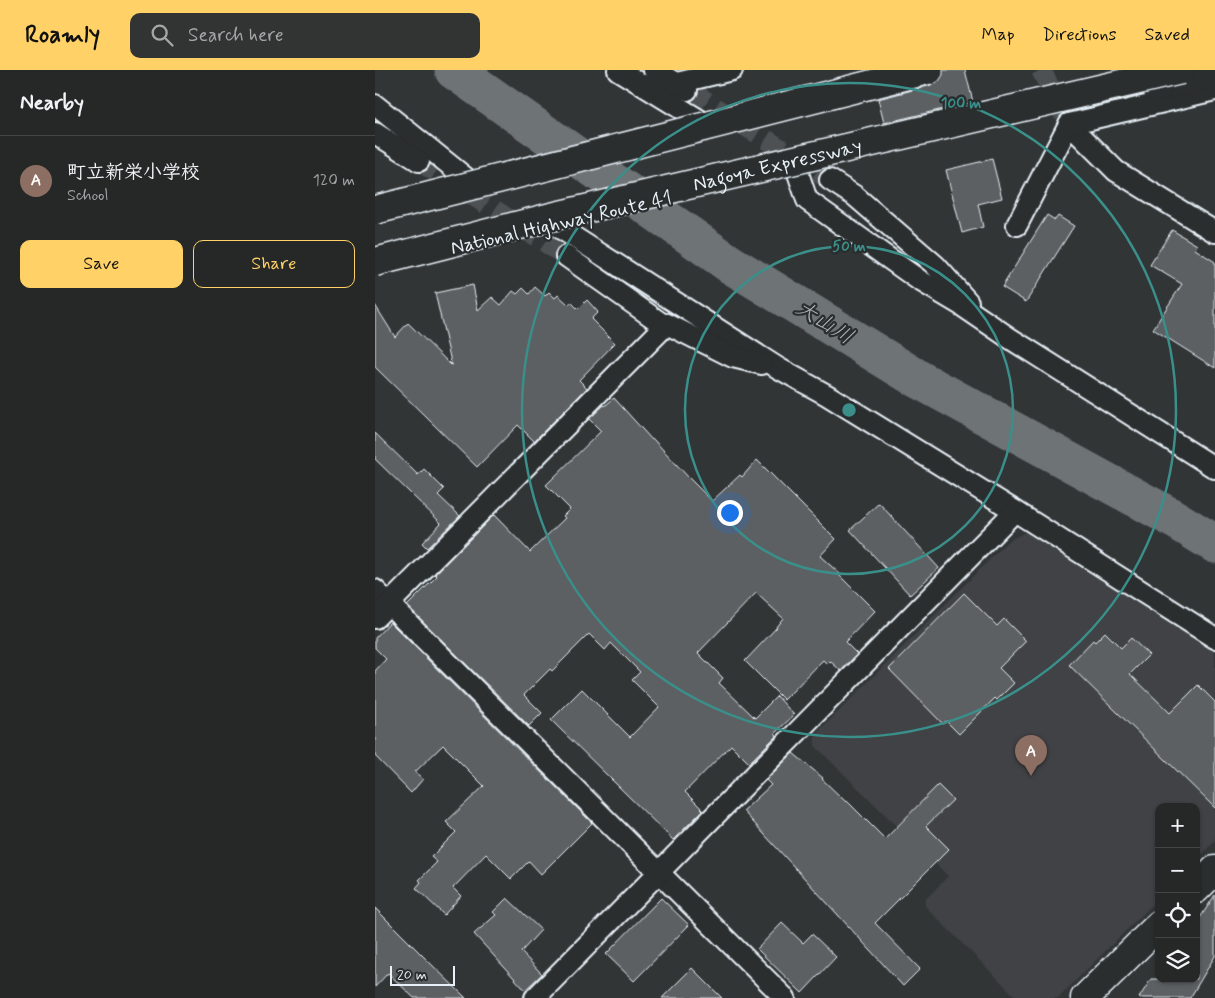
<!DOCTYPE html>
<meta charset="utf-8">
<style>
:root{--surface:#262828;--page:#323434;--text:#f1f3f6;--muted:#a4a6a8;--line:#424445;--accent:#ffd166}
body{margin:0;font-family:Mynerve,"Klee One",sans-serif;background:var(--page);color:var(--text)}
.controls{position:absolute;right:15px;bottom:15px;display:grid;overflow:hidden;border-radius:10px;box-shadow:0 1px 4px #0004}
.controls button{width:45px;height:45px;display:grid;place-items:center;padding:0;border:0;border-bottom:1px solid var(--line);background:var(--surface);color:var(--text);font:25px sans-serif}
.scale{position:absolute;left:15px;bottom:12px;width:65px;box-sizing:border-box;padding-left:5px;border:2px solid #e8f1f8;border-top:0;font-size:14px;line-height:18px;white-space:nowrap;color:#e8f1f8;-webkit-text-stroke:4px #2a2d2e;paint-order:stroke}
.you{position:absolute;left:354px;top:442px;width:18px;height:18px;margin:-12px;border:4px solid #fff;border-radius:50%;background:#1a73e8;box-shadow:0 0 0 8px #1a73e833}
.badge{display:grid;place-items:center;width:32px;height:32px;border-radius:50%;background:var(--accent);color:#fff;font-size:16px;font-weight:700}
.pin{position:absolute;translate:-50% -41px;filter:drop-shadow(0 1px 2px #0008)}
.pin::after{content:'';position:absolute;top:26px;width:18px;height:15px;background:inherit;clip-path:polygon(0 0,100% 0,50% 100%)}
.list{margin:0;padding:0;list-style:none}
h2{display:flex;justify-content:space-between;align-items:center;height:65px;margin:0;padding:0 20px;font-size:21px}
h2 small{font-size:16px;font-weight:400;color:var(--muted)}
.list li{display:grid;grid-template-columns:32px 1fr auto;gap:15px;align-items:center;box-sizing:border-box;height:90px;padding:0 20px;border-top:1px solid var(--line)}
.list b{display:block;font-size:19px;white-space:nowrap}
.list p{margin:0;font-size:16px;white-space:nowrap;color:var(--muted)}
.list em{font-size:16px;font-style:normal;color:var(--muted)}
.actions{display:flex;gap:10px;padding:15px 20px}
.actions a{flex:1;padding:11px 0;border:1px solid var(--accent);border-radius:10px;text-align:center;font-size:18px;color:var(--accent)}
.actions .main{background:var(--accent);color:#111}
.icon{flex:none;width:28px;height:28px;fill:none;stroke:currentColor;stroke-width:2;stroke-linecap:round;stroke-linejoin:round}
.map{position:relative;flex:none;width:840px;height:928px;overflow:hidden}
header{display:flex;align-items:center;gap:30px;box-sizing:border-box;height:70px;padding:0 25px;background:var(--accent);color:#111}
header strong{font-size:24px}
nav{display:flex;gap:28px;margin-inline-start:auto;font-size:18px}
.search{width:350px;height:45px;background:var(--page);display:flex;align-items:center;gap:12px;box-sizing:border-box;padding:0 18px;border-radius:10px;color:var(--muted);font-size:19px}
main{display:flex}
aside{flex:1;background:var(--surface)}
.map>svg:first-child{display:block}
.built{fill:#3f4244}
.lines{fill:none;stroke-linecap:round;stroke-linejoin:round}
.river{stroke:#6e7376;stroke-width:39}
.building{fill:#5c6063;stroke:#e8f1f8}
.street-tunnel{stroke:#4d5153;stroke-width:20;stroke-dasharray:20 10;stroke-linecap:butt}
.street-casing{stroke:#e8f1f8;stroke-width:24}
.secondary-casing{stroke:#e8f1f8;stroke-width:31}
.highway-casing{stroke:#e8f1f8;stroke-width:31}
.street{stroke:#2a2d2e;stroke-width:20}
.secondary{stroke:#2a2d2e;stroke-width:28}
.highway{stroke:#2a2d2e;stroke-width:28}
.highway-bridge-casing{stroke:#e8f1f8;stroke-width:31;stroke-linecap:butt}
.highway-bridge{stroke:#2a2d2e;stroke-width:28}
.ring{fill:none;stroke:#3a8f8a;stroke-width:2.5}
.labels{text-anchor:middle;stroke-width:4.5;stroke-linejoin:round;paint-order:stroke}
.street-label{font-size:20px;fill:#e8f1f8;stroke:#2a2d2e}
.water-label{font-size:21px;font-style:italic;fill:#b1b8be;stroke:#2a2d2e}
.centre{fill:#3a8f8a;stroke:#2a2d2e;stroke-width:2.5}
.ring-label{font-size:15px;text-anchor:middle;font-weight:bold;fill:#3a8f8a;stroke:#2a2d2e;stroke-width:4.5;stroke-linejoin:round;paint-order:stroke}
</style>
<header>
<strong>Roamly</strong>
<div class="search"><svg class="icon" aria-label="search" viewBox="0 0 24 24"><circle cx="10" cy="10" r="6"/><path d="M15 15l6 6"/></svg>Search here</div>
<nav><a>Map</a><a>Directions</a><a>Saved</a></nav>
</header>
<main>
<aside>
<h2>Nearby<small></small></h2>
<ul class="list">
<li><span class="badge" style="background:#8d6e63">A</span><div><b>町立新栄小学校</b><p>School</p></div><em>120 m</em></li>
</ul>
<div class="actions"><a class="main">Save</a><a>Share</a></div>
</aside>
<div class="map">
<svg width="840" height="928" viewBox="0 0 840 928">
<rect width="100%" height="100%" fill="#323536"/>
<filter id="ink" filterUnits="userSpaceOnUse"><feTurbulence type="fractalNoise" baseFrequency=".02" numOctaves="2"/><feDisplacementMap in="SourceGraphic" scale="10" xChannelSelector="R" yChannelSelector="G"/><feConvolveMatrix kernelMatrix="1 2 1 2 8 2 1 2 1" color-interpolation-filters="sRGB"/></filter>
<g filter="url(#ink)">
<!-- built -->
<polygon class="built" points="656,459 840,575 840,771 821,790 821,737 784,737 784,828 683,928 642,928 550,836 550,830 573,806 440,676 440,665 633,471"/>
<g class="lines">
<!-- river -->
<polyline class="river" points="79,0 355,194 543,309 796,447 840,474"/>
</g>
<!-- building -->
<g class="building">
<polygon points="568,0 590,0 598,32 509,53 503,29 557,15 564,11 568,5"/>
<polygon points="617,89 627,128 603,134 608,157 587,163 571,100"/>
<polygon points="672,145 680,150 683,146 699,156 651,232 627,217"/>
<polygon points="797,160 822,175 820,179 840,192 840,298 778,259 807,214 775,195"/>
<polygon points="98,215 103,240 117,227 126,235 138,221 142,224 148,218 154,224 160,217 170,226 174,222 180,228 183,225 194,235 196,232 203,239 212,230 223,242 216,249 240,273 204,310 212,318 159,371 143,355 102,397 0,297 0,235 20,267 33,253 77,296 60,223"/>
<polygon points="239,328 277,370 278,369 314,408 337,431 365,405 367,407 382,390 461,469 445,486 465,504 464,505 500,541 470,572 482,584 466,601 455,591 452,594 448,590 409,630 370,591 402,557 401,557 408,548 381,523 323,583 348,608 344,613 380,648 402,626 419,645 400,663 402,665 374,693 356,675 310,722 328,740 298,770 176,650 207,619 255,667 284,637 257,610 265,602 236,573 230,580 214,564 177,601 175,599 149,625 167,643 154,656 32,536 62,506 60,504 119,445 155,482 190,448 188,446 195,439 171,415 226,361 214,349 229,335 230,336"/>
<polygon points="0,363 43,405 49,399 69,419 63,425 85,446 52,478 47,473 66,453 0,389"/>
<polygon points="504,433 564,498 535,525 475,460"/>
<polygon points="589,523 622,556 629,549 651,571 624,598 639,613 622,630 620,628 584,664 571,651 568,654 514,599"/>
<polygon points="15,552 217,753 166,804 154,791 136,809 111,784 78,818 86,826 69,845 41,818 46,812 44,810 62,792 56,787 81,762 71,752 109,716 68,675 40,702 48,709 36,723 0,686 0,601 11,589 0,578 0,568"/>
<polygon points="730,562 746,578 756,568 774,585 755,604 795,643 823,615 840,632 840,738 694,595 718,570 720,572"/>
<polygon points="418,683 448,708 447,709 471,732 472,731 510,769 563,715 578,730 551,756 574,779 500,853 545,899 528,916 368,741 396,715 391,710"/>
<polygon points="840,825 840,886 815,928 764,928 776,909 821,909 821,854"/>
<polygon points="132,828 166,860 146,882 167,904 150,920 99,864 121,845 118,842"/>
<polygon points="286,828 314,855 259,911 231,884"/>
<polygon points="0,838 51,889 91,928 39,928 13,903 0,917"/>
<polygon points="407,853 428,873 437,864 461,887 427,923 382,879"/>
<polygon points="317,898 347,928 287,928"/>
</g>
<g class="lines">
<!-- street-tunnel -->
<g class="street-tunnel">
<polyline points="666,0 694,54"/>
<polyline points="315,21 455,110"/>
<polyline points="44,91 191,186"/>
</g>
<!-- street casing -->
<g class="street-casing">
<g id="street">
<polyline points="243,0 326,51"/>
<polyline points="279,0 312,20"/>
<polyline points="302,13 357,0"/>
<polyline points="0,35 91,108"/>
<polyline points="694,54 741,101 840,162"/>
<polyline points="0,63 44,91"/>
<polyline points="421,97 432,130 544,210 586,235 636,269 840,398"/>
<polyline points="455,110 480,126 560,195 593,232"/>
<polyline points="177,153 403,298 452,325 640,441 840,568"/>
<polyline points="642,155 694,54 840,20"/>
<polyline points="191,186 290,256"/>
<polyline points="0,520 410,928"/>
<polyline points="0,548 292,254 358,287 387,294"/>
<polyline points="160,928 640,441"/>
</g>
</g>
<!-- secondary casing -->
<g class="secondary-casing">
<g id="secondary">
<polyline points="821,819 840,800"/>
<polyline points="710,928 784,855"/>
</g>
</g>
<!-- highway casing -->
<g class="highway-casing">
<polyline id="highway" points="781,17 840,3"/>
</g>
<!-- street -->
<use href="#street" class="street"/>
<!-- secondary -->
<use href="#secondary" class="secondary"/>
<!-- highway -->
<use href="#highway" class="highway"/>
<!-- highway-bridge casing -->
<g class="highway-bridge-casing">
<g id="highway-bridge">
<polyline points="0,140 553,0"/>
<path id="s1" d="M0,192L176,147L806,0"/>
</g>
</g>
<!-- highway-bridge -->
<use href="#highway-bridge" class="highway-bridge"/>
</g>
</g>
<!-- distance rings -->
<g class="ring">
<circle cx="474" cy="340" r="164"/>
<circle cx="474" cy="340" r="327"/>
</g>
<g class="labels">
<!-- street labels -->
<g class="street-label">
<text dy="7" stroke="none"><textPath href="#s1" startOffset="414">Nagoya Expressway</textPath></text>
<text transform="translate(186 152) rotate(-13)" y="7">National Highway Route 41</text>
</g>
<!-- water labels -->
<g class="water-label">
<text transform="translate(450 252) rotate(32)" y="7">大山川</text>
</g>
</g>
<circle cx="474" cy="340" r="8" class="centre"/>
<g class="ring-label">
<text x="586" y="38">100 m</text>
<text x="474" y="181">50 m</text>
</g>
</svg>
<div class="controls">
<button>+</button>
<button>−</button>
<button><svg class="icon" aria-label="locate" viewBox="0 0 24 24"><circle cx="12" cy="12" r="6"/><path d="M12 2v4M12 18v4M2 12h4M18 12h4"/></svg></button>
<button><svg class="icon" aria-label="layers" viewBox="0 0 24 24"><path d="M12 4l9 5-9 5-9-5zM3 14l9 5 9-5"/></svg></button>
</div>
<div class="scale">20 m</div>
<div class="you"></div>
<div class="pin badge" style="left:656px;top:706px;background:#8d6e63">A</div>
</div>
</main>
